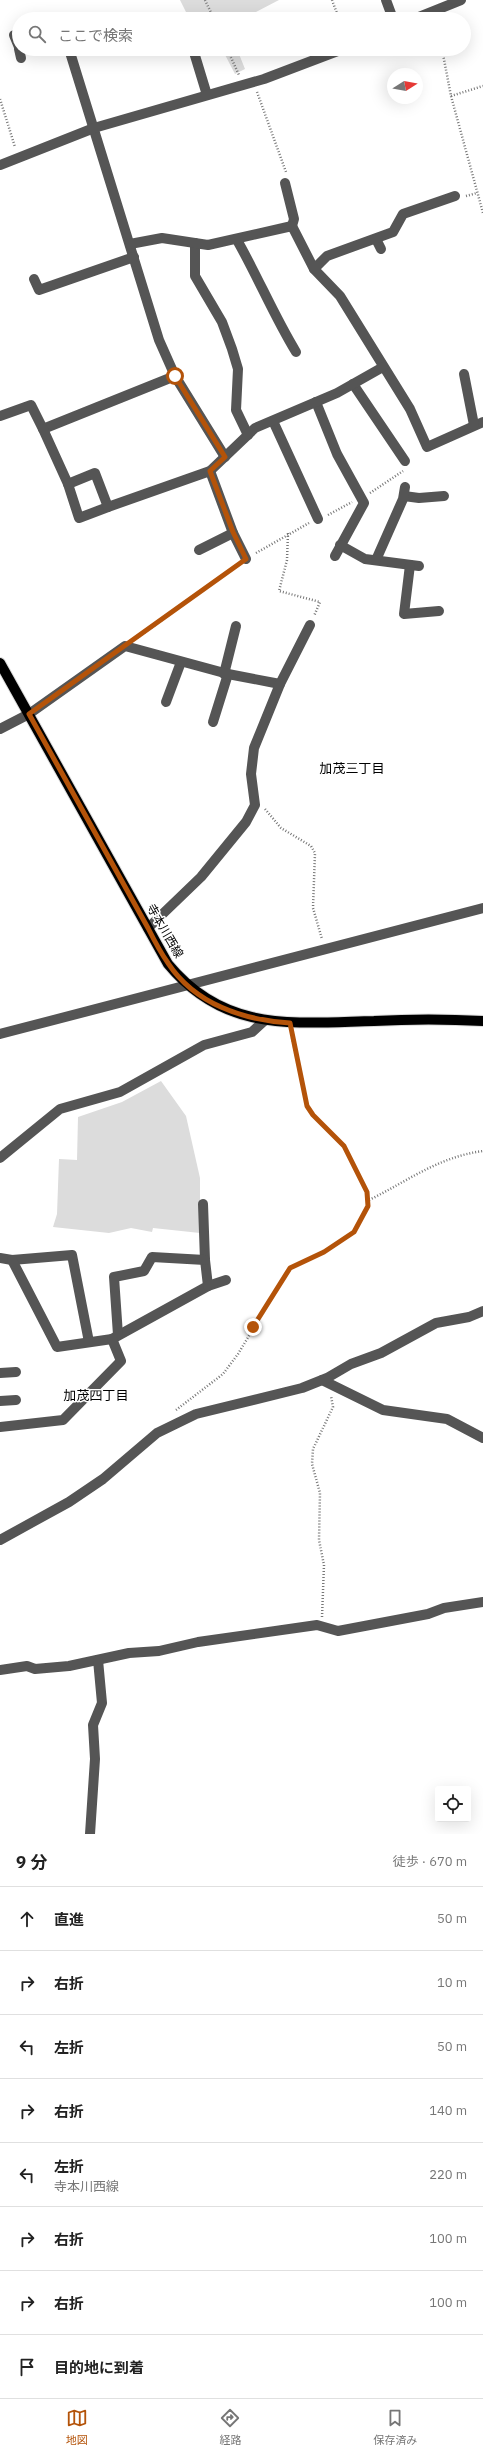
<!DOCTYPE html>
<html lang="ja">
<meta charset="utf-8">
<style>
:root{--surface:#fff;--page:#f2f2f2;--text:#222;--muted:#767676;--line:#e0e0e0;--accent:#b45309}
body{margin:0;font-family:"IBM Plex Sans","Noto Sans JP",sans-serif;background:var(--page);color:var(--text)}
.controls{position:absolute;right:12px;bottom:12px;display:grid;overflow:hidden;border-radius:4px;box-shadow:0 4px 16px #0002}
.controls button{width:36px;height:36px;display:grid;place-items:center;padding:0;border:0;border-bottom:1px solid var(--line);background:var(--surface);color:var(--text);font:20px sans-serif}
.compass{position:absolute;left:387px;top:68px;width:36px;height:36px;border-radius:50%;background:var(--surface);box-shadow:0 4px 16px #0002;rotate:79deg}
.stop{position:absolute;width:12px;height:12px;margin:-9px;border:3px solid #b45309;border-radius:50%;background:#fff}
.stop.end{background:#b45309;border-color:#fff;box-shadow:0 1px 4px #0008}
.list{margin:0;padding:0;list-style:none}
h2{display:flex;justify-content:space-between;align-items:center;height:52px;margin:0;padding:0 16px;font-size:17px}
h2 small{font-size:13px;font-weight:400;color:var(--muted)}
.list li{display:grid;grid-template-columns:26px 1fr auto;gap:12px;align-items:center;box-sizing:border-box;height:64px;padding:0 16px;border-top:1px solid var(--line)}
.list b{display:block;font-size:15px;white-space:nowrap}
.list p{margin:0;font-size:13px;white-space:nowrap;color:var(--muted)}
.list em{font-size:13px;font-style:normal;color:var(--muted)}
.icon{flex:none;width:22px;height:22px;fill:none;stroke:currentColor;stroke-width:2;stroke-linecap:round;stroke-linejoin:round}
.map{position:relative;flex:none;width:483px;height:1834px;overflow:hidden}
.search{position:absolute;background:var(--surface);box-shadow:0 4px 16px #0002;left:12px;right:12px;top:12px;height:44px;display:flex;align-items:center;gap:10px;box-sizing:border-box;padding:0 14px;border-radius:22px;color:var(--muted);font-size:15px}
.sheet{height:564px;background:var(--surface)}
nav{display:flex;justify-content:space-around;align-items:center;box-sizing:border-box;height:56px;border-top:1px solid var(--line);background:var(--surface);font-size:11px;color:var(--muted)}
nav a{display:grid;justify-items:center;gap:2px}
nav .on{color:var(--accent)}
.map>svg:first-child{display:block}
.green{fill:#dcdcdc}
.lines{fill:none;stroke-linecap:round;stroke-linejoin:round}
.major-casing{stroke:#dbdbdb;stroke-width:12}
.path{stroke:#777;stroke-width:2.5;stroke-dasharray:1 2;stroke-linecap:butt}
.minor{stroke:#555;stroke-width:10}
.major{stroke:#000;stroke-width:10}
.route{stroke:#b45309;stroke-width:5}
.labels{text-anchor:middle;stroke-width:3;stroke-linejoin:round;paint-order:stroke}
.street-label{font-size:12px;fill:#000;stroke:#fff}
.neighbourhood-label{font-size:13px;fill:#000;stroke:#fff}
</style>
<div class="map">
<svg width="483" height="1834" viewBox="0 0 483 1834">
<rect width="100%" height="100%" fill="#fff"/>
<!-- green -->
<g class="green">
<polygon points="180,0 279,0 252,14 226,19 193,19 187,14"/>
<polygon points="222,49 237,49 245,69 235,74"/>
<polygon points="161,1081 186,1116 200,1178 200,1233 153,1228 152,1232 131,1228 109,1233 53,1227 57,1214 59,1159 77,1160 78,1117 122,1102"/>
</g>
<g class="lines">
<!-- major casing -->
<g class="major-casing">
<path id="major" d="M0,663L168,964C225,1033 293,1023 374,1021C410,1019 447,1019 483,1021"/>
</g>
<!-- path -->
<g class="path">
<polyline points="205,0 214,19"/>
<polyline points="332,0 339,19"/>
<polyline points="227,49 239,75"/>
<polyline points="442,49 451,96 483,213"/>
<polyline points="257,92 286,172"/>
<polyline points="451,96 483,86"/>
<polyline points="0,99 15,147"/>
<polyline points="466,196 477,193"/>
<polyline points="370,493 403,471"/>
<polyline points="328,515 352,502"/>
<polyline points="288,533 287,560 279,591 320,602 314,616"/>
<polyline points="256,553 309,523"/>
<polyline points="137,638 238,565"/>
<polyline points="265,809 281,828 311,846 315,853 313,908 322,939"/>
<path d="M369,1200C408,1181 438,1157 483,1151"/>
<polyline points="176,1410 223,1374 238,1354 290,1268 324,1252 354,1232 368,1206 367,1191 344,1147 313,1115 307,1106 291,1033"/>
<polyline points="322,1617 324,1565 319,1540 320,1493 312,1464 313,1449 333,1407 331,1396"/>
</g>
<!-- minor -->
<g class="minor">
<polyline points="386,0 393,19"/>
<polyline points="414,19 461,0"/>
<polyline points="14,35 19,47"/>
<polyline points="19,49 21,58"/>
<polyline points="69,49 159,340 175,376 225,457"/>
<polyline points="193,49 207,95"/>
<polyline points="0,165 94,128 264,79 343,49"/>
<polyline points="285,183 294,219 292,226"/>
<polyline points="376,239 381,249"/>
<path d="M237,240C258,277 274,316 296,352"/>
<polyline points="195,243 195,276 222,322 232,349 238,369 236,410 248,435"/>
<polyline points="130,244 162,238 208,245 292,226 314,269 340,296 410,409 427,447 483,422"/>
<polyline points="314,269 327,256 393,232 403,214 455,196"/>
<polyline points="34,279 39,290 134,257"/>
<polyline points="464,374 474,425"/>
<polyline points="353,384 405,461"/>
<polyline points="316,402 337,454 364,503 335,556"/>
<polyline points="0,416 31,405 43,429 175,376"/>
<polyline points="273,421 318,519"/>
<polyline points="43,429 68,484 79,518 108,507"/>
<polyline points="210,471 233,533 246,559"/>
<polyline points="68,484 95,473 108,507 210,471 255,428 337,393 383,367"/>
<polyline points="404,496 419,498 444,496"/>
<polyline points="340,545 365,559 419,566"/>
<polyline points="199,550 233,533"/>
<polyline points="376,560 403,499 405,487"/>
<polyline points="410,565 404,614 439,611"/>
<polyline points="224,674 236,626"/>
<polyline points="166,702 181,662"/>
<polyline points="213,722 228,674"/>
<polyline points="0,729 29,714 125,646 228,674 280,684"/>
<polyline points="148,928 201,877 246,822 255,805 251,774 254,748 280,684 310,625"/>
<polyline points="0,1034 483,908"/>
<polyline points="0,1158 60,1109 120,1092 204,1045 252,1032 264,1021"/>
<polyline points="0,1258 12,1260 72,1255 89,1342"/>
<polyline points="12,1260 57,1347 112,1339 208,1286 205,1260 203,1204"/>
<polyline points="208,1286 226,1280"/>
<polyline points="118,1335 114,1277 144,1271 152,1257 205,1260"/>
<polyline points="0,1373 16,1372"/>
<polyline points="322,1380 383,1410 447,1419 483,1438"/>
<polyline points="0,1401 16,1400"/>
<polyline points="0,1427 63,1420 121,1361 112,1339"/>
<polyline points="0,1540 69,1502 103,1479 157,1433 196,1414 302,1388 327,1378 351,1364 381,1353 436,1323 469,1317 483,1311"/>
<polyline points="0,1670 27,1666 35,1669 69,1666 129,1653 159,1651 198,1642 317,1625 338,1631 428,1614 444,1608 483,1602"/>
<polyline points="90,1834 95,1759 93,1725 102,1703 98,1660"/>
</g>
<!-- major -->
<use href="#major" class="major"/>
</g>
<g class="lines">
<!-- route -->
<path class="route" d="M175,376L225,457L210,471L233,532L246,559L29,714L148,928C154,940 160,952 168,963C195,1004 243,1020 290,1023L307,1106L313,1115L344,1146L367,1192L368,1206L354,1232L324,1252L290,1268L253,1327"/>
</g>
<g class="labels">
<!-- street labels -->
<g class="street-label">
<text transform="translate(165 931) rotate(60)" y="4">寺本川西線</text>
</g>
<!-- neighbourhood labels -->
<g class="neighbourhood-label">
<text x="352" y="773">加茂三丁目</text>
<text x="96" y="1400">加茂四丁目</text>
</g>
</g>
</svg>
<div class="controls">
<button><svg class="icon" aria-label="locate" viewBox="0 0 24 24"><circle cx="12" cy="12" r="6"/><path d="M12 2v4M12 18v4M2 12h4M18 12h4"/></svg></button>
</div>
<svg class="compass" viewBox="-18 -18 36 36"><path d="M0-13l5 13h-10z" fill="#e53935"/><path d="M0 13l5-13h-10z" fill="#767676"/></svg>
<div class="stop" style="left:175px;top:376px"></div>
<div class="stop end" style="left:253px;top:1327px"></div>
<div class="search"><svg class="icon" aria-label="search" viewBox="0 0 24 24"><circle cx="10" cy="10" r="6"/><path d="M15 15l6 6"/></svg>ここで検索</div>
</div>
<section class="sheet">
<h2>9 分<small>徒歩 · 670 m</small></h2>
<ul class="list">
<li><svg class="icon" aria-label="ahead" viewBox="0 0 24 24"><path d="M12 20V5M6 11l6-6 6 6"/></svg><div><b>直進</b></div><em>50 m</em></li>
<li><svg class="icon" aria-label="right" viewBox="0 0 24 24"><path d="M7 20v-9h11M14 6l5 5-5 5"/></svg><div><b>右折</b></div><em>10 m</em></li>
<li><svg class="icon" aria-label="left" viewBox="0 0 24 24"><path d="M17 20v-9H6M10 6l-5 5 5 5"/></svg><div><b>左折</b></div><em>50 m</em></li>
<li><svg class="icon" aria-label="right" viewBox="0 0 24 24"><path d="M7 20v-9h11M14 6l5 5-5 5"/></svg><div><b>右折</b></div><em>140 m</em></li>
<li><svg class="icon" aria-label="left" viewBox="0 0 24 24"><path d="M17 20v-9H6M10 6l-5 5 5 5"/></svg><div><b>左折</b><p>寺本川西線</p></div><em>220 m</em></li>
<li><svg class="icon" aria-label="right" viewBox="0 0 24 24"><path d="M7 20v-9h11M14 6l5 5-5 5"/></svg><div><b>右折</b></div><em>100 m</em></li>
<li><svg class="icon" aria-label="right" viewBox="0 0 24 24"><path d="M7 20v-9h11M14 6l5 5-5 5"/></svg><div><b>右折</b></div><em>100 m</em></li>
<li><svg class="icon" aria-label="arrive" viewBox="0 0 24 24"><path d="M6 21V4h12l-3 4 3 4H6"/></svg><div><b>目的地に到着</b></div></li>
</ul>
</section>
<nav>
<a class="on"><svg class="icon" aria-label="map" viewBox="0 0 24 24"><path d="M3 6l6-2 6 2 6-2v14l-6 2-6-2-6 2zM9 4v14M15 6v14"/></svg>地図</a>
<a><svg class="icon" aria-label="directions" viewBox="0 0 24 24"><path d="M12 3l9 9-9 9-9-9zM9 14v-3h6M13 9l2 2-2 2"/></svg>経路</a>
<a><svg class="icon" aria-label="saved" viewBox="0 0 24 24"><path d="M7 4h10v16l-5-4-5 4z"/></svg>保存済み</a>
</nav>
